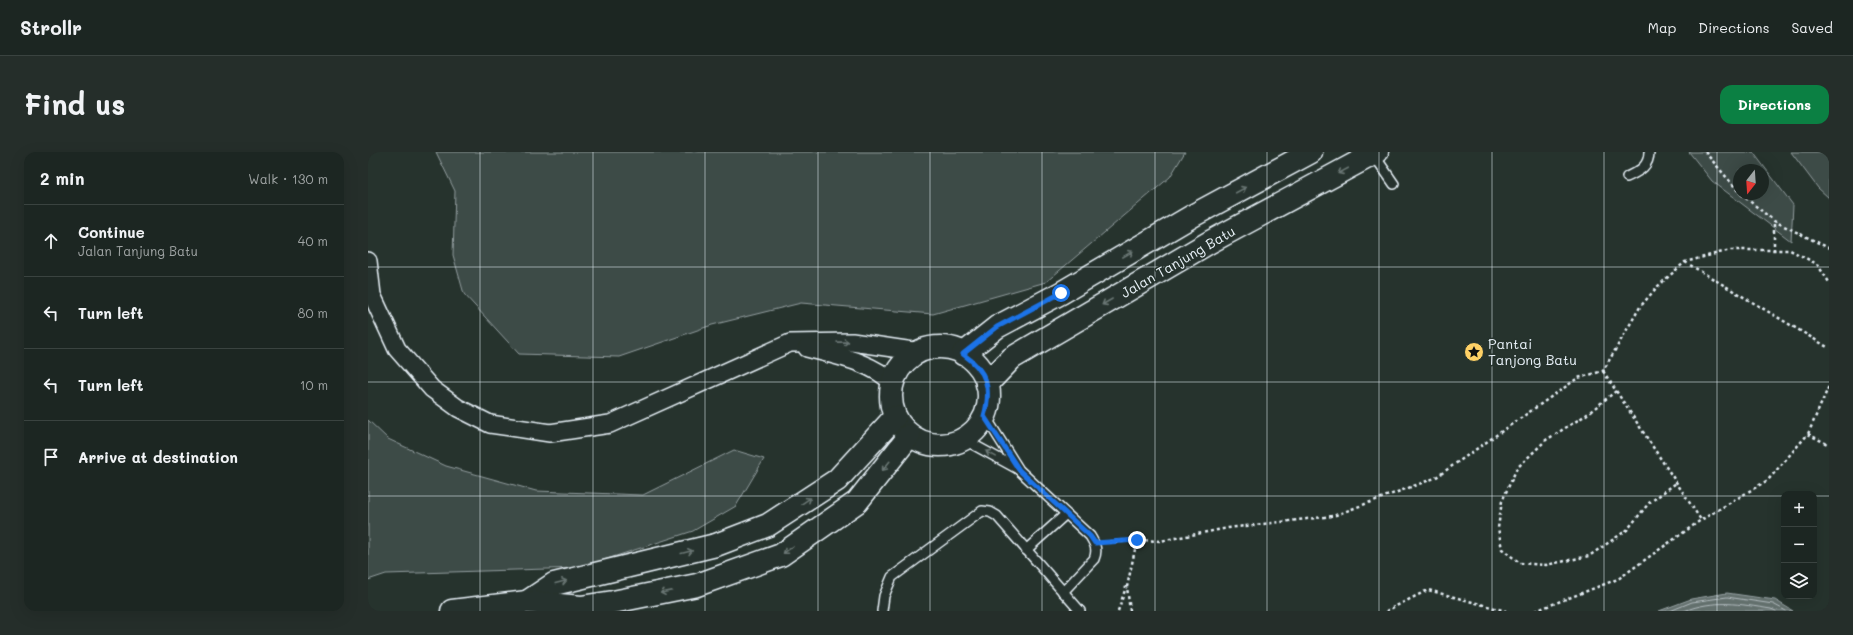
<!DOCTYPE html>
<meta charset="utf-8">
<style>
:root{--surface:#1c2622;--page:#252e2a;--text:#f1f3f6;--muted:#a0a5a5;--line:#3a4340;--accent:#0b8043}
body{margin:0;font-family:Mali,sans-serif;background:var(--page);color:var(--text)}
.controls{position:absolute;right:12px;bottom:12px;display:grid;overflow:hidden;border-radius:8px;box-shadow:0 4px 16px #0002}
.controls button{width:36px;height:36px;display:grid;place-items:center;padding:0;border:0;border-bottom:1px solid var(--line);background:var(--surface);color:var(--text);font:20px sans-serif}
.compass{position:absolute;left:1365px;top:12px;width:36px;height:36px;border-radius:50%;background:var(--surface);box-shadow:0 4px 16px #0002;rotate:197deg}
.stop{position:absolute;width:12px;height:12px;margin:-9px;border:3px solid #1a73e8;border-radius:50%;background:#fff}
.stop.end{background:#1a73e8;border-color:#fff;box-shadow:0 1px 4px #0008}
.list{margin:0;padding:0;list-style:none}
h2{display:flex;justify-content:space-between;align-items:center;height:52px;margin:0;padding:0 16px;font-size:17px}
h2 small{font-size:13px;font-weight:400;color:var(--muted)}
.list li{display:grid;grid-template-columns:26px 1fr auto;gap:12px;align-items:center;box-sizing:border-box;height:72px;padding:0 16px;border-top:1px solid var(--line)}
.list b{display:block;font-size:15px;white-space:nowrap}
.list p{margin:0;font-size:13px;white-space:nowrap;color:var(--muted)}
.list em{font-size:13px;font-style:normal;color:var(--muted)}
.icon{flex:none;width:22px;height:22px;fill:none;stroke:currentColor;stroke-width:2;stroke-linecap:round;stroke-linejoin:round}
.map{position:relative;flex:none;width:1461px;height:459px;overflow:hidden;border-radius:12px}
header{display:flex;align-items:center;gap:24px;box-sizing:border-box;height:56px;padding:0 20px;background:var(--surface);border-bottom:1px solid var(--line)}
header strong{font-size:19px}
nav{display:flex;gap:22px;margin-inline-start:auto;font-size:14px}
.intro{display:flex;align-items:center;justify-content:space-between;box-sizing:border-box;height:96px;padding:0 24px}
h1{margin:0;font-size:28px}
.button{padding:10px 18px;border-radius:12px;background:var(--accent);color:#fff;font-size:14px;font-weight:700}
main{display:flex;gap:24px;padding:0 24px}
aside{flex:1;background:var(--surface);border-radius:12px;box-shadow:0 4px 16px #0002}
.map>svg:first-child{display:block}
.green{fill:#3e4b47;stroke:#939ea0;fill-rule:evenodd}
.water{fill:#636f6d;stroke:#98a3a5}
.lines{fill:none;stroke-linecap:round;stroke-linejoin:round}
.shore{stroke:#b3bdc0;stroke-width:1}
.lane-casing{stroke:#e8f1f8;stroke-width:12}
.street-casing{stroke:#e8f1f8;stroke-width:20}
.secondary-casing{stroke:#e8f1f8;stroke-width:25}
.path{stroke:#e8f1f8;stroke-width:2.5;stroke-dasharray:3 3;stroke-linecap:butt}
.lane{stroke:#26332d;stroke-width:9}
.street{stroke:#26332d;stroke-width:17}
.secondary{stroke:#26332d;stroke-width:22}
.oneway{stroke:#6a7674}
.route{stroke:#1a73e8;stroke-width:5}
.grid{fill:none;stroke:#e8f1f8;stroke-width:1;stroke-opacity:0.55}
.labels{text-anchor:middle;stroke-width:3;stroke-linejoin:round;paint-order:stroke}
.street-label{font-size:14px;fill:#e8f1f8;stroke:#26332d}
.poi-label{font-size:14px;fill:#e8f1f8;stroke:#26332d;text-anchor:start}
</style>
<header>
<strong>Strollr</strong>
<nav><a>Map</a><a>Directions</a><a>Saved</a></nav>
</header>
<div class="intro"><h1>Find us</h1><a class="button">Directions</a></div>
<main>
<aside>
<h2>2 min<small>Walk · 130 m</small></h2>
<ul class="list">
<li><svg class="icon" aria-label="ahead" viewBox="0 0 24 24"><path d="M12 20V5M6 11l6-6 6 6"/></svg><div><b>Continue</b><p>Jalan Tanjung Batu</p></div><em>40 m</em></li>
<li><svg class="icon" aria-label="left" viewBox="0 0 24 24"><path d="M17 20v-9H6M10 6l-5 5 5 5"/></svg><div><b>Turn left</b></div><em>80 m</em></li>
<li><svg class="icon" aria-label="left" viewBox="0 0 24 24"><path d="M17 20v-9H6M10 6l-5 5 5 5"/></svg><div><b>Turn left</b></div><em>10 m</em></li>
<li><svg class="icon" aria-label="arrive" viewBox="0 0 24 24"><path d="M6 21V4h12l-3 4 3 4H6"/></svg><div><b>Arrive at destination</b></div></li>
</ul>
</aside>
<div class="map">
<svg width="1461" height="459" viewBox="0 0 1461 459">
<rect width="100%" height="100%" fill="#26332d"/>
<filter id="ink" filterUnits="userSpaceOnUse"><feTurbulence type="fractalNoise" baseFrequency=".025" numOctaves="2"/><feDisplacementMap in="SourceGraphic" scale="8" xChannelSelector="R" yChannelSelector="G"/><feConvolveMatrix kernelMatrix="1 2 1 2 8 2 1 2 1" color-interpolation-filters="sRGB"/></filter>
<g filter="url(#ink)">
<!-- green -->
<g class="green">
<polygon points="68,0 817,0 802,25 678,130 565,162 433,151 344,173 251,205 151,202 96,142 85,103 87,39"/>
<path d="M1321,0H1385L1425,53L1423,89L1344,29ZM1371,18H1395V42H1371Z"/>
<polygon points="1423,0 1461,0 1461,46 1450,36"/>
<polygon points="0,268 20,287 78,314 168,339 275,343 366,298 396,307 368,354 325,379 211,416 18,422 0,428"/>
</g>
<!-- water -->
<polygon class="water" points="1359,441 1407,448 1425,459 1291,459 1323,447"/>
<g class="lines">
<!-- shore -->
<g class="shore">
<polyline points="1302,459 1324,450 1359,445 1405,452 1418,459"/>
<path d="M1316,459C1347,447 1371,452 1403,457L1408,459"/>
</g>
<!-- lane casing -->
<g class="lane-casing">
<g id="lane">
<polyline points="1006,3 1026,32"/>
<path d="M1259,25C1271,19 1281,15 1281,0"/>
<path d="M617,264L651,318L722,384C727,392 730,398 726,407L695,440"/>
<polyline points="595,287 650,317"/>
<polyline points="658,398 698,362"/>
<polyline points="514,459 516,444 524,425 614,359 622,360 629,364 712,459"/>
</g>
</g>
<!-- street casing -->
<g class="street-casing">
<g id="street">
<polyline points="0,109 4,143 29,197 64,237 90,256 122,272 182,281 242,272 422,191 484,190 552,200"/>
<path d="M439,196C468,204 502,209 525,231"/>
</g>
</g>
<!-- secondary casing -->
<g class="secondary-casing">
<g id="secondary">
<circle cx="572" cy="244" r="49"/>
<polyline points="595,202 629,175 693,141 826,63 943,0"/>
<polyline points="619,232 644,206 842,90 1009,0"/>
<polyline points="159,450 186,432 348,393 400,373 469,328 527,265"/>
<polyline points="84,459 159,450 213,455 245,450 329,433 413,403 489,350 542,283"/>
</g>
</g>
<!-- path -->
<g class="path">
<polyline points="1337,0 1371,40"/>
<polyline points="1373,42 1406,69 1461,96"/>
<polyline points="1406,99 1406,69"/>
<polyline points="1317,110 1461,196"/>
<polyline points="1235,219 1333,368"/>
<polyline points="1248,239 1218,263 1178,288 1149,316 1134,349 1130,376 1134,397 1152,411 1178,413 1221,404 1259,378 1281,351 1308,331"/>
<polyline points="1440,282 1461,293"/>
<polyline points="741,390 769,388 792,389 860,376 965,364 1067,326 1210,226 1235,219 1272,155 1289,135 1317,110 1362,98 1422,98 1449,112 1461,130"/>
<polyline points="750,459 758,435"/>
<polyline points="762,459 759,435 769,388"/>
<polyline points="1018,459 1060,438 1138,459"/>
<polyline points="1167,459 1250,427 1333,368 1400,328 1440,282 1461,234"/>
</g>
<!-- lane -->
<use href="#lane" class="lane"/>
<!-- street -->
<use href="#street" class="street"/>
<!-- secondary -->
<use href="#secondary" class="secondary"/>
</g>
<!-- one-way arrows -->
<defs><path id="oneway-shaft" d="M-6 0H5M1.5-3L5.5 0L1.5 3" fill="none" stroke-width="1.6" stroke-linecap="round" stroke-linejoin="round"/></defs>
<g class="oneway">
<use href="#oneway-shaft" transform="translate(975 19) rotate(152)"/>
<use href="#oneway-shaft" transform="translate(873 38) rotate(-28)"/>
<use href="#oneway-shaft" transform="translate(760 102) rotate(-30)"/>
<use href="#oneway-shaft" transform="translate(739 150) rotate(150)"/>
<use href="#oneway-shaft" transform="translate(475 190) rotate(-1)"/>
<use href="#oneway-shaft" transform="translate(623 302) rotate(-151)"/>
<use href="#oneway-shaft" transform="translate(518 314) rotate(129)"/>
<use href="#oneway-shaft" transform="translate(438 349) rotate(-34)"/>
<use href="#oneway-shaft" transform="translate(420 398) rotate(145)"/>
<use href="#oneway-shaft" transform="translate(319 400) rotate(-14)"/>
<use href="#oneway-shaft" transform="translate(193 430) rotate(-14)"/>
<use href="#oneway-shaft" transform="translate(298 440) rotate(168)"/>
</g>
</g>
<g class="lines" filter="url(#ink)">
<!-- route -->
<path class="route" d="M693,141L629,175L595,202C619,219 624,236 616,264L651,318L722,384L727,391L769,388"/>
</g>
<!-- grid -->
<path class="grid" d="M112,0V459M225,0V459M337,0V459M450,0V459M562,0V459M674,0V459M787,0V459M899,0V459M1011,0V459M1124,0V459M1236,0V459M1349,0V459M0,115H1461M0,230H1461M0,344H1416M1446,344H1461"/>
<!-- icons -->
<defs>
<g id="sight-disc" transform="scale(1)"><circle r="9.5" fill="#ffd166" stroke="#26332d"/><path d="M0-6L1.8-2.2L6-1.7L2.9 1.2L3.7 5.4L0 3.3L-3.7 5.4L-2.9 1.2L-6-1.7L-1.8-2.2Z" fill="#111"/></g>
</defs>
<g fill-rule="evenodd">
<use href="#sight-disc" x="1106" y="200"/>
</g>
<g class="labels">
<!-- street labels -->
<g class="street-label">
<text transform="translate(810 110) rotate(-30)" y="5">Jalan Tanjung Batu</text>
</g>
<!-- poi labels -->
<g class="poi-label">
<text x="1120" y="197">Pantai<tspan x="1120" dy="16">Tanjong Batu</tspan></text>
</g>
</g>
</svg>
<div class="controls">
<button>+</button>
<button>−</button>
<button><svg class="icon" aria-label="layers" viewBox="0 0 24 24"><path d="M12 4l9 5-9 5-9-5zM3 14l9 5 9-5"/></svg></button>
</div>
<svg class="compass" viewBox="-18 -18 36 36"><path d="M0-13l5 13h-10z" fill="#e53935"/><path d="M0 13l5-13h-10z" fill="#a0a5a5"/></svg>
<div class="stop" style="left:693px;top:141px"></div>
<div class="stop end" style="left:769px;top:388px"></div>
</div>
</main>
